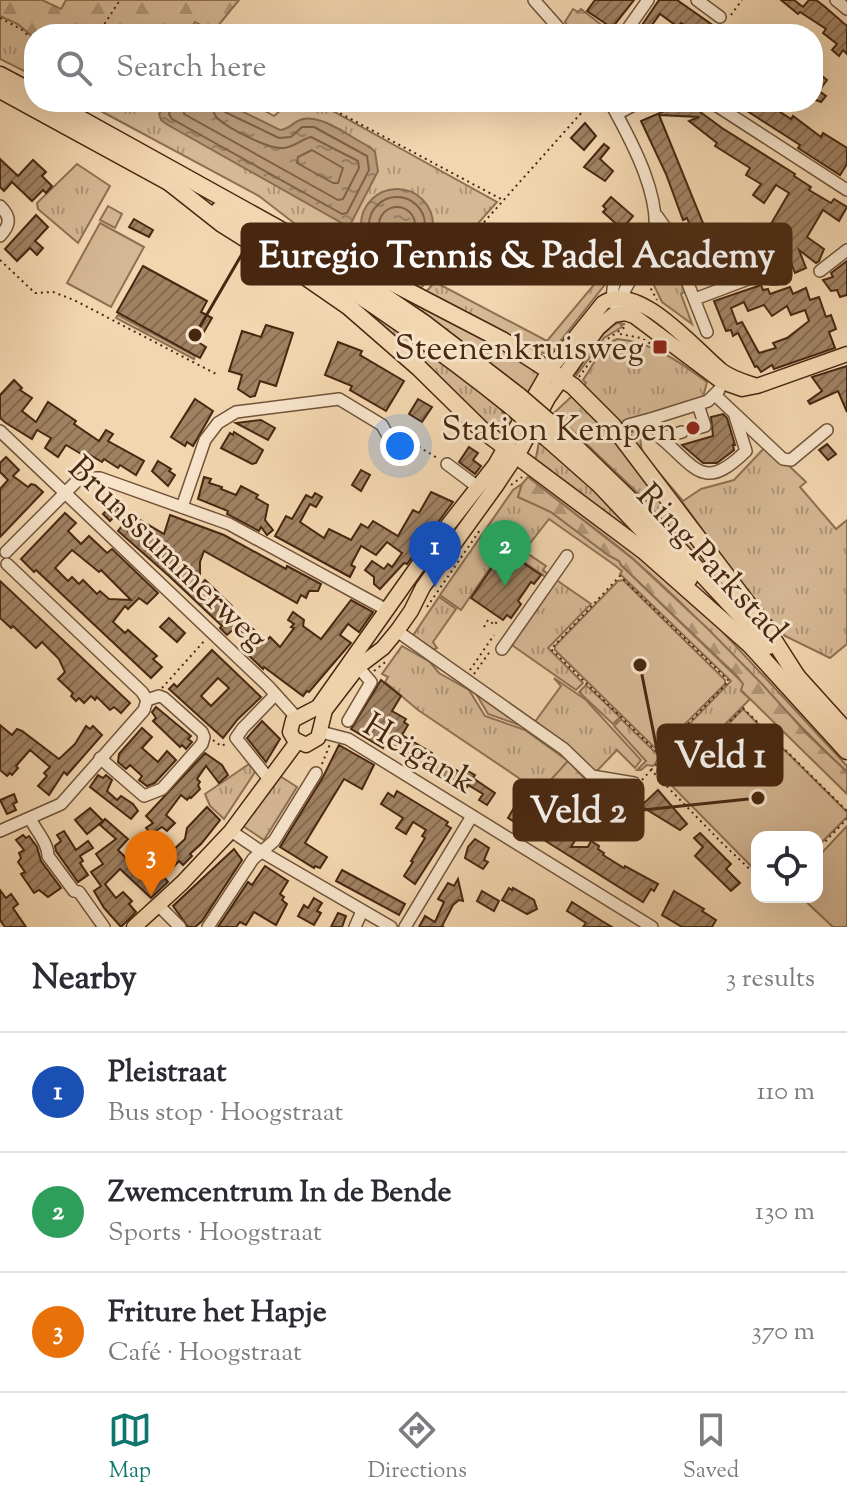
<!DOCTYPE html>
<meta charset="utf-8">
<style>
:root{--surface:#fff;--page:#f2f2f3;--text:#2b2b33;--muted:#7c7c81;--line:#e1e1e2;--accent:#0f766e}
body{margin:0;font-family:"Sorts Mill Goudy",serif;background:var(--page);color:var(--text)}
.controls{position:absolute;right:24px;bottom:24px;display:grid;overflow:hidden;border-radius:16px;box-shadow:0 8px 32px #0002}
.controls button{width:72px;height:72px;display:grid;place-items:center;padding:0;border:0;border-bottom:2px solid var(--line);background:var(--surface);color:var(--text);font:40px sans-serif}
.you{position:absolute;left:400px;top:446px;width:28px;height:28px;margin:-20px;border:6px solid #fff;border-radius:50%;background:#1a73e8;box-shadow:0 0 0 12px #1a73e833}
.badge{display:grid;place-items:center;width:52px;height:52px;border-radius:50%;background:var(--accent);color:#fff;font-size:26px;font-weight:700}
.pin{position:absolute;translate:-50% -66px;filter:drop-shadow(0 2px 4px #0008)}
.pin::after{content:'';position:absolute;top:42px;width:28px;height:24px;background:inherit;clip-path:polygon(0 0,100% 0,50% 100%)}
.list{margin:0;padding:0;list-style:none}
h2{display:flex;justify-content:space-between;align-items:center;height:104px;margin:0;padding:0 32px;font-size:34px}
h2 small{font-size:26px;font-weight:400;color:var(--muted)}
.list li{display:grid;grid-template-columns:52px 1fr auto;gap:24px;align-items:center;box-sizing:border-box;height:120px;padding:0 32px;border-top:2px solid var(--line)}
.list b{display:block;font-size:30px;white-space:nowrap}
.list p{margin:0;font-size:26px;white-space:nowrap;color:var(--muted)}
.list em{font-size:26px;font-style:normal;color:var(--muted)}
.icon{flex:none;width:44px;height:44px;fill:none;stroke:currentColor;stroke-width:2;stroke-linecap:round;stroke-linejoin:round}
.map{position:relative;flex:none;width:847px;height:927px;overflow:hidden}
.search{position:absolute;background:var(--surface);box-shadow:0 8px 32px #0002;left:24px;right:24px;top:24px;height:88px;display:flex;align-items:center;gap:20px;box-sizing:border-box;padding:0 28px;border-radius:32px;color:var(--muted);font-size:30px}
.sheet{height:464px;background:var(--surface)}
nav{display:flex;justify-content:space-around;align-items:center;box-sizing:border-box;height:112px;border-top:2px solid var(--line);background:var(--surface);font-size:22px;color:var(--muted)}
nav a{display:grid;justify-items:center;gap:4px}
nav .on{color:var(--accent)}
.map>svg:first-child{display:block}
.grass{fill:url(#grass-tufts);stroke:#8e7052;stroke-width:2}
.forest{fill:url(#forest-firs);stroke:#8e7052;stroke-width:2}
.garden{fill:#d5b894;stroke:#8e7052;stroke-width:2}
.water{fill:url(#water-ripples);stroke:#8b6c4f;stroke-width:2}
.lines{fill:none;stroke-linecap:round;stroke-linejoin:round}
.shore{stroke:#806044;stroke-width:2}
.building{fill:url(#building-hatch);stroke:#472710;stroke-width:2;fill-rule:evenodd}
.minor-casing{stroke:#725338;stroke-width:14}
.major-casing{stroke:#472710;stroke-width:17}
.highway-casing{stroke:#472710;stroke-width:19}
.path{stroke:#472710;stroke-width:2;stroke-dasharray:2 4;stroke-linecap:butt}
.minor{stroke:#f7e4cb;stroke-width:11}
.major{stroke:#f2d6af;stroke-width:14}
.highway{stroke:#f2d6af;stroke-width:16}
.highway-bridge-casing{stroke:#472710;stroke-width:19;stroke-linecap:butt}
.highway-bridge{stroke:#f2d6af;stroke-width:16}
.poi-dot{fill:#8f2418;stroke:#f7e4cb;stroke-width:3}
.labels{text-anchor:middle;stroke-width:6;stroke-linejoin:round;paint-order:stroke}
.poi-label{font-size:34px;fill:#472710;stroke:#f7e4cb;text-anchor:end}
.street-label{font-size:34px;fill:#472710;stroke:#f7e4cb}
.leader{fill:none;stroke:#472710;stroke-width:3}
.callout-dot{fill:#472710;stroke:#f7e4cb;stroke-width:3}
.callout{fill:#472710;stroke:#472710;stroke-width:3}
.callout-label{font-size:36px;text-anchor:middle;font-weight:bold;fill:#fff}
</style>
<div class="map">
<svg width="847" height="927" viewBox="0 0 847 927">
<defs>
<pattern id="grass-tufts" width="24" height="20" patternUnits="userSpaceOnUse" patternTransform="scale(2)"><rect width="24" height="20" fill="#d5b894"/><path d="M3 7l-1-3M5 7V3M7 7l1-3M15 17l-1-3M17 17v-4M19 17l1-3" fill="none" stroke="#af9677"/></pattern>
<pattern id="forest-firs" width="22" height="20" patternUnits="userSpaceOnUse" patternTransform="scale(2)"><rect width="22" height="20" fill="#d5b894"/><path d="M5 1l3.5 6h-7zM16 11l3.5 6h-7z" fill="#af9677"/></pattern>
<pattern id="water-ripples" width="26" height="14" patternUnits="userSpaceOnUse" patternTransform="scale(2)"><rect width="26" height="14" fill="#b89a79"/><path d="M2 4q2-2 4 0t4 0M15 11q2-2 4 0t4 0" fill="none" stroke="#977e62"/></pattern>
<pattern id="building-hatch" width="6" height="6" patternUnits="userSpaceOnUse" patternTransform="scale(2)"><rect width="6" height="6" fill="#a08263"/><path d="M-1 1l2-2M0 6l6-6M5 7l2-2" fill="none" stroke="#846a50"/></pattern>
</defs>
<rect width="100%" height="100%" fill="#f2d6af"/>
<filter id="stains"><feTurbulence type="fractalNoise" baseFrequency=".0025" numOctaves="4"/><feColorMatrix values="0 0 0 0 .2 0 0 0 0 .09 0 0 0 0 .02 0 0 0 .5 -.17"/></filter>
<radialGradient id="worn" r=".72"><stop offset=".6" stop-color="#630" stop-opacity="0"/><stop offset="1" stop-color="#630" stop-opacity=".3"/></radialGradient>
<!-- grass -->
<g class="grass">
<polygon points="0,16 18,24 34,38 34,76 0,59"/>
<path d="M84,102H249L274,116C290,99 308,104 329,109L497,202L420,289L362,263L303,230L259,196Z"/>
<polygon points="77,164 110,186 78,243 38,209 37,203"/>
<polygon points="638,232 616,260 618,268 554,349 546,353 532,352 423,295 435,282 547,341"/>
<polygon points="668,241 688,290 681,294 692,324 662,302 649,275 662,244"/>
<polygon points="357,268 544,371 530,394 422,311 421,313"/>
<polygon points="332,282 503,407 502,412 516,422 506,441"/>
<path d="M617,323L625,324L621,325L622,327L604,338L576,376C579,361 603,331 617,323Z"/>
<path d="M617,339C650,341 680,362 707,382L703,397L624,421L632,432L639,429L642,453L683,501L701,489L734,480L767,445L806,482L800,487L836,529L847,520V644L830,658L785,636L752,598L683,503L675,502L581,389L586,383L583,380C592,367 603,344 617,339Z"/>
<polygon points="571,397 574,397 601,424 764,629 644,504 646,501 554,413"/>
<polygon points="539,442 571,467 681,578 535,462"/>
<path d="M529,475L541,478L696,603L847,766V772C774,703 710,625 633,559C601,531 564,507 531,481Z"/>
<polygon points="522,484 518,497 551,512 608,555 620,561 621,565 744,684 741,691 750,699 672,778 657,772 658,768 671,752 667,747 731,681 620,574 622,571 613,564 549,519 524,551 546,566 543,570 549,575 547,578 504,548 461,610 440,595 513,490"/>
<polygon points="555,579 591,604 548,648 583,683 576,690 509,643"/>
<polygon points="439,597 456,609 433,642 437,648 432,650 412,637"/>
<polygon points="402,646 430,662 439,673 469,690 485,716 525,730 568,761 541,793 418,710 385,682 388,677 382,674"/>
<polygon points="554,678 586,700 641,760 635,768 617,750 594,774 534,723 561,686"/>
<polygon points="586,685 620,717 613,724 579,692"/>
<polygon points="475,692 522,726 488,714"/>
<polygon points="621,719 658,755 658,760 653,766 647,765 641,770 637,770 646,761 614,726"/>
<polygon points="252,762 257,769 224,819 210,806 205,794"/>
<polygon points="280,776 297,787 264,840 243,826"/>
</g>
<!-- forest -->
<g class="forest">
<polygon points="0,0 42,0 61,9 66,0 239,0 213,32 195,22 186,34 34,34 34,38 18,24 0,16"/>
<polygon points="573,9 578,12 581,9 613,34 574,34 565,22"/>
<polygon points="118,315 195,356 194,359 116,318"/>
<polygon points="528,477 633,559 707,628 762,684 807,734 847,772 847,794 741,690 743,684 737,676 621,565 619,561 608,555 551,512 518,497 522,484"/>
<polygon points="568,761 587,781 582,787 623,807 607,824 546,785"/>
</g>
<!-- garden -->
<g class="garden">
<polygon points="108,206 122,214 115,228 100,220"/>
<polygon points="100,223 144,247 111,307 67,283"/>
<polygon points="623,580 725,680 725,684 660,749 656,749 555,650 555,646 618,581"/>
<polygon points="743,709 847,812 847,817 817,847 817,837 757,837 757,872 670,784"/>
<polygon points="847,826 847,927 833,927 801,897 817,897 817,858"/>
</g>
<!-- water -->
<g class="water">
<path d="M167,102H223L280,130C291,129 293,121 303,119C324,115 351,138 370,147L375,152L378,171L349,227L168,125L161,120L159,114Z"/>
<circle cx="397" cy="225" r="36"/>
</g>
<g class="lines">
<!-- shore -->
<g class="shore">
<polyline points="173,102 169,114 172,119 342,214 347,213 369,170 367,156 314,127 302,127 291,137 279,138 225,112 222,102"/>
<path d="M183,102L184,114L338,200L343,199L359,168L358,161L311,137C301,139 294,148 282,148C268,149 230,129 218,119C213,114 212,109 212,102"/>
<polygon points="312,150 343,168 338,183 333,183 297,163 298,157"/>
<circle cx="397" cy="225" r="28"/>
<circle cx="397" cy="225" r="18"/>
</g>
</g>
<!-- building -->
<g class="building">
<polygon points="595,0 634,0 612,28 587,11"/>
<polygon points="659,0 677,0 714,26 708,34 696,34 681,23 678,27 660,14 649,29 656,34 636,34"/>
<polygon points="781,0 794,0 803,7 809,0 816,0 824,6 847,26 847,54 843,50 839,56 832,50 837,44 823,33 826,29 800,12 798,14"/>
<polygon points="813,69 827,80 819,91 826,96 821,102 813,99"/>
<path d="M676,102L694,111L695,108L722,128L795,174L794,176L811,187L809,190L831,203L834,199L847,207L839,221L823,210L807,237L824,249L819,261L816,263L799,250L806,268L795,273L783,242L751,253L754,262L735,270L734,268L706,282L701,267L709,262L703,248L695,249L690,238L694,236L687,218L683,220L666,174L641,121L667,110L666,107ZM659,115L699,117L689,121L717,143L715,146L750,168L746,175L761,184L753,195L764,203L776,185L789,193L768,229L754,234L756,238L742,244L744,248L718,258L711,237L709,238Z"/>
<polygon points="733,102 765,102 791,119 793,116 821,137 823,133 847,148 847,164 840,175 798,148 800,145"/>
<polygon points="585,123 596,136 584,150 571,138"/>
<polygon points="604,144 609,148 600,159 613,171 605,181 584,167"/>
<polygon points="0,159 18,176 33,160 46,172 42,176 52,186 46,193 43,190 32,201 12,182 4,191 0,187"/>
<polygon points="611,197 633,216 622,229 603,212 606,209 603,206"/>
<polygon points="36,215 48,227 35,241 43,248 37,255 30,248 17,261 5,249"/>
<polygon points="134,219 153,230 149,237 129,227"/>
<polygon points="847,261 847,295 840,297 837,290 831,291 823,280 833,277 831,273"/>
<polygon points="143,266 207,301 201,312 212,318 198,342 206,347 200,358 117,312"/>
<path d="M761,285L763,290L768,289L770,294L790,287L793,294L806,288L810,300L819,297L826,317L831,315L836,329L829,332L835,348L774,369L772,365L761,372L757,366L755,367L738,333L733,336L731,330L726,331L714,301ZM744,302L748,311L764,305L772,316L787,306L791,315L805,310L809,321L787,338L773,343L776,348L759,353L742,322L737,324L731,308Z"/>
<polygon points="266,325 293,333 276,386 260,381 255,396 250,397 238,389 242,375 229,371 242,331 261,337"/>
<polygon points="338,342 362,351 360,355 404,381 386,411 350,390 352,386 325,375"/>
<polygon points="847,366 847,412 838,391 810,404 808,401 822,391 812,377"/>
<polygon points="14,380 22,388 20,390 32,398 22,411 36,422 48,402 76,421 74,424 99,441 106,430 113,434 108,441 144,461 136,475 120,465 118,468 104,459 102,462 85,452 83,455 66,445 58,457 45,448 51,438 37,430 32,439 6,423 0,418 0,395"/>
<polygon points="195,399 213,411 193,446 187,442 185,446 171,437"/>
<polygon points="418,399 432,407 422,422 409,414"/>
<polygon points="723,414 727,418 735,445 733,445 734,450 717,463 703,463 682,445 713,436 711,417"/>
<polygon points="261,420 275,428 268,440 236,423"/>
<polygon points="234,432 263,450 256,463 252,464 221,448 230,433 233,435"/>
<polygon points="827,444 836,454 828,460 819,450"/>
<polygon points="469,447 478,453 473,460 481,466 475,474 459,462"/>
<polygon points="6,457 19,470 13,476 28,487 31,484 35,485 43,492 0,537 0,489 8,480 0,472 0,463"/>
<polygon points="158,461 171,469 169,471 175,475 168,486 152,471"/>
<polygon points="361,470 370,475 361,491 352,485"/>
<polygon points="204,477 211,479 209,483 222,487 221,489 236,495 241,486 258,495 256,498 268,505 265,520 273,530 267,535 261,527 259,531 227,514 228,511 198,499"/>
<polygon points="431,492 453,502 407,564 404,563 380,589 374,584 374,577 365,570 372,561 384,569 388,564 392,567 402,553 387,542 376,555 361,546 351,565 355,567 350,577 275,536 286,516 292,519 306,495 312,498 315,493 322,497 316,507 310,504 300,522 324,538 329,529 351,540 361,524 368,528 373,521 398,536 413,510 419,513"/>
<polygon points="112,505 120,510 110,521 103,514"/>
<path d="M65,513L76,523L68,531L81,544L89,536L107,553L112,549L158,593L147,604L139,598L128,609L125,606L113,622L125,633L128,630L157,656L153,659L162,667L151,678L36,570L34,572L21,559ZM72,550L99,572L101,570L131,600L109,599L100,591L97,594L83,580L79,584L72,577L68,581L55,568Z"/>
<polygon points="170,515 224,535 286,569 287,566 321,584 318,591 309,591 306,598 301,595 297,603 204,551 200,562 200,586 205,580 232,606 230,608 266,641 270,637 280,647 294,628 291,627 294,624 288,620 293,612 304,620 303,626 321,639 351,600 373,612 359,632 348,624 340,635 351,643 309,692 307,691 303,696 264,667 263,669 241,648 249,640 236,627 227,635 220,628 222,626 169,576 118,531 122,526 128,531 135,517 164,534"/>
<polygon points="504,550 541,575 534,584 531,582 518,601 521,604 511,618 507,615 503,620 471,598"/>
<polygon points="0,581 130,703 121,713 114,707 110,710 97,697 95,700 91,696 84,703 79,698 76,701 71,696 73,693 58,679 65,672 59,659 42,642 36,648 13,626 11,628 0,618"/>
<polygon points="169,618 185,633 177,642 160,627"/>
<path d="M212,650L261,697L238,719L223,738L169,689L174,684L177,687ZM218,678L229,688L211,706L201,696Z"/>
<polygon points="381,680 401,696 392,711 406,719 404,722 408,725 402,735 432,753 429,757 450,770 451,767 463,774 466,770 475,775 473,778 495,793 487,805 479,800 483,794 468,785 467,787 447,775 445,779 385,743 383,748 351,729"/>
<polygon points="156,707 191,736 188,739 192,742 186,749 182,745 180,747 153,721 156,718 152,712"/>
<polygon points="262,721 280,739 266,762 247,738"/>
<polygon points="0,725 12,735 17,729 22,731 59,759 75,744 86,726 90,729 93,726 102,735 67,775 64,772 49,795 38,786 47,776 44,773 50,767 30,750 16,766 18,768 12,775 10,773 7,776 0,770"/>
<polygon points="142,728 152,737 142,748 158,762 167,751 176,760 155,783 147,786 139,780 142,776 130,765 126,769 118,762 119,754"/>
<polygon points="339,745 374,765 362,789 344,779 305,843 327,857 320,868 315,866 314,868 280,847 323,777"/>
<polygon points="205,753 222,765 228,775 219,783 206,766 197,779 200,782 198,785 200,789 191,798 190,797 187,800 181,795 166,815 175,823 167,831 162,827 151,834 146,828 153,823 146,816"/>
<polygon points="98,775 103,778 106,775 112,780 107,791 117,800 121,796 133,804 138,811 131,819 90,787"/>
<polygon points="658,790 687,824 680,830 641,806"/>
<polygon points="397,791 448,822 446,825 451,828 415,884 404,876 413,862 411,861 425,838 422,836 426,830 413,822 406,834 396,828 403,818 381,804 388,793 394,797"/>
<polygon points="14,794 17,802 13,804 16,810 7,814 0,800"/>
<polygon points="519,799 534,812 525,828 508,818"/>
<polygon points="207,807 220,820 201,844 190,854 192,856 183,865 179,861 164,877 168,882 151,898 120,869 105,884 116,898 123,892 132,901 129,904 136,912 121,927 104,908 94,891 101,886 91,872 103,864 96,854 116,839 100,825 105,819 128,839 118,850 135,867 145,857 142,855 154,844 163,854 168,849 171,852 185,839 187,828"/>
<polygon points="90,808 103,821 87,834 75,820"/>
<polygon points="549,813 581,831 571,847 588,847 591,841 599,846 598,849 604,853 603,855 624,868 625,866 658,884 654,891 651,889 643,902 536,835"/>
<polygon points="64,831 76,850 88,841 93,848 80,856 83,861 80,863 88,875 78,882 56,851 55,846 61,841 57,835"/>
<polygon points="700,833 731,864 726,869 740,883 731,891 695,856 703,847 694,838"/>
<polygon points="23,835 26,838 29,836 37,847 41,861 61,888 48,897 39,890 34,893 21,874 25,872 18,862 21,858 19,853 24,850 16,840"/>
<polygon points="475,839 489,848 484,860 488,862 483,869 465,858 468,847"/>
<polygon points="234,849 242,860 202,921 195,927 188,927 173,906"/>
<polygon points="265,866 288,881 280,894 284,897 282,900 287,904 276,925 254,912 246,925 240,922 236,927 218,927 248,882 252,885"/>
<polygon points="342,870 405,904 399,915 336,881"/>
<polygon points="458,879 463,901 459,900 453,905 442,926 444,927 419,927 425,916 435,922 444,902 438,899 448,883 454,886"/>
<polygon points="509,888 512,890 513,888 534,900 537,909 527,914 502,900"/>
<polygon points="0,890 6,898 11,894 18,904 13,908 26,927 5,927 0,920"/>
<polygon points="482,891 499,901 494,911 477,901"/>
<polygon points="674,891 704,909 702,911 716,920 712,927 682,927 662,915"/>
<polygon points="314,898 322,903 317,911 321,913 314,925 298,916 304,905 308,908"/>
<polygon points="572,902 602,921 612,927 583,927 586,923 567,911"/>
<polygon points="338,913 346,916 342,927 331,927"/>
</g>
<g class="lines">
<!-- minor casing -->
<g class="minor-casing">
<g id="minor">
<polyline points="534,0 564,34"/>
<polyline points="697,0 720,17"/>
<polyline points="836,0 847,9"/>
<polyline points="624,34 648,0"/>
<path d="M610,102C630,138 668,206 651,247C642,268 624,283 619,306"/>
<polyline points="711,102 847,190"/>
<polyline points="617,114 639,102"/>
<path d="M0,206C11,217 11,224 0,236"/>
<polyline points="657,216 667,230 707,332"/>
<circle cx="774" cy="268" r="11"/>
<polyline points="820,271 847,250"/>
<polyline points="695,299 764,273"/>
<path d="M614,304C605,279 637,247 653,231"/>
<polyline points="716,396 783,459 791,460 827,430"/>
<polyline points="628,425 654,418"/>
<polyline points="698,428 705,426 698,405"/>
<polyline points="0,431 268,686 296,717"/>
<polyline points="682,432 661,438 654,418 708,401 719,390"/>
<path d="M661,438C697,469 704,492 746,451L735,416"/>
<polyline points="447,464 479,488"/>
<polyline points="182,507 205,440 218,423 236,412 339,399 382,425 392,443"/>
<polyline points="6,552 76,482 83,478 100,478 229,524 387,610"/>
<polyline points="7,564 142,692 147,700"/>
<polyline points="397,631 564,749 592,776 634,783"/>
<polyline points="502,649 567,556"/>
<polyline points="348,721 371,682 358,667"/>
<polyline points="321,732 348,739 652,927"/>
<polyline points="100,758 144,796 162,789 202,744 204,737 202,732 164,698 159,696 147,700"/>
<polyline points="268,778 236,738 243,728 275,695"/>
<path d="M30,818C35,830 48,842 48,856L74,891L79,892L104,927"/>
<polyline points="0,831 61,804 144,710 147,700"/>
<polyline points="231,831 262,852 391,927"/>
<polyline points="159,906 180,927"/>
<polyline points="208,927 253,859 274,841 316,773"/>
<polyline points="355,927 362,911"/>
<polyline points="405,927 472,816"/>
</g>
</g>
<!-- major casing -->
<g class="major-casing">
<g id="major">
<path d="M757,386C745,382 733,379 722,371C696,350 638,280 603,303L550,369L495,465L434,543L318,707L293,720L290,732L294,739L306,745L318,738L325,710L358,667L383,648L397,631L411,611L423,587L496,486L522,447L548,398L598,328L613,315L625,313L634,316L722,382L742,389L757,386L847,354"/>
<polyline points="134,927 182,883 231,831 297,742"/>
</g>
</g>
<!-- highway casing -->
<g class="highway-casing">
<g id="highway">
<polyline points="0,75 34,93"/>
<polyline points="0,90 174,185"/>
<polyline points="50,102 297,239"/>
<polyline points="165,179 222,224 297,271 349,307 419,368 481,429 644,551 748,643"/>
<path d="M219,210C323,268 420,333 513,408"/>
<polyline points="290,235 358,265 502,340 573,386 613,426 766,628 798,678"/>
<polyline points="340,266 424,323 519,396"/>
<polyline points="555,427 660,529 769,646"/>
<polyline points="548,439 600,485 689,579"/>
<polyline points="743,637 847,751"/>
<polyline points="793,672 847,732"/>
</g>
</g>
<!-- path -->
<g class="path">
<polyline points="731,15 742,0"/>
<polyline points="0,18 21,29 34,41"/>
<polyline points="98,34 120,0"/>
<polyline points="718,34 723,27"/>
<polyline points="319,102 501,199"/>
<polyline points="0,260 35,293 53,292 74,300 218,375"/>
<polyline points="436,276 591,102"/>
<polyline points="645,278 657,300"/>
<polyline points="620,334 641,338 651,344"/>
<polyline points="579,377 606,340 625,327"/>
<polyline points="403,440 406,439 439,459"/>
<polyline points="511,485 522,477"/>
<polyline points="427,607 480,530"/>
<polyline points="484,627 488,620 495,625 497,621"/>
<polyline points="470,670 494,635"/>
<polyline points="374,671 388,660"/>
<polyline points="474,674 491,650"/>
<polyline points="162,688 206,639"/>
<polyline points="213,740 221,746 228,743"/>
<polyline points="322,764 330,744"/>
<polyline points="651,770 660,761 660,755 551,649 620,576 729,681 659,754"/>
<polyline points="642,780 651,770 723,844 757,876"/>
<polyline points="667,785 743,708 847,811"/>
<polyline points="817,850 847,819"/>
</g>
<!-- minor -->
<use href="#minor" class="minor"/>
<!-- major -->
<use href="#major" class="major"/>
<!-- highway -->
<use href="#highway" class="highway"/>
<!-- highway-bridge casing -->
<g class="highway-bridge-casing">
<g id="highway-bridge">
<polyline points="519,396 555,427"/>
<polyline points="513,408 548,439"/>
</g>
</g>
<!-- highway-bridge -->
<use href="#highway-bridge" class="highway-bridge"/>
</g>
<!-- markers -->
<g class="poi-dot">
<rect x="652" y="339" width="16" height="16" rx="4"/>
<circle cx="693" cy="428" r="8"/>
</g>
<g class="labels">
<!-- poi labels -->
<g class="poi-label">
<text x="644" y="359">Steenenkruisweg</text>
<text x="677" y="440">Station Kempen</text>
</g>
<!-- street labels -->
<g class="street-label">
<text transform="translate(169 552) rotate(44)" y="12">Brunssummerweg</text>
<text transform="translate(713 562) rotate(47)" y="12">Ring Parkstad</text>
<text transform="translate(420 752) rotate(31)" y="12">Heigank</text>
</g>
</g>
<!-- callouts -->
<path class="leader" d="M195 335L242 254M640 665L658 755M758 798L643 810"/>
<g class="callout-dot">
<circle cx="195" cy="335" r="8"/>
<circle cx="640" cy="665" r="8"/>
<circle cx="758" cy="798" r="8"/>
</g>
<g class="callout">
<rect x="242" y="224" width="549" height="60" rx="8"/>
<rect x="658" y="725" width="124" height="60" rx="8"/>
<rect x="514" y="780" width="129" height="60" rx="8"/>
</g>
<g class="callout-label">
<text x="517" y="267">Euregio Tennis &amp; Padel Academy</text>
<text x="720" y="767">Veld 1</text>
<text x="578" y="822">Veld 2</text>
</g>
<rect width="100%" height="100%" filter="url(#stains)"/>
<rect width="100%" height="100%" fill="url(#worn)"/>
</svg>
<div class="controls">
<button><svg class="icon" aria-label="locate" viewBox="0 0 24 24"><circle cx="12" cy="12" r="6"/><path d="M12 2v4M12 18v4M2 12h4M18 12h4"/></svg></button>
</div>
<div class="you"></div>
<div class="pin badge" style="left:435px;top:587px;background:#1a4fb4">1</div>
<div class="pin badge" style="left:505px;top:586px;background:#2e9e5b">2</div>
<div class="pin badge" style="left:151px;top:896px;background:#e8710a">3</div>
<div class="search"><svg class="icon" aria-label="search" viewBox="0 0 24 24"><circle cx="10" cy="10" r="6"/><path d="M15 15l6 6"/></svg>Search here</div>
</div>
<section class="sheet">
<h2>Nearby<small>3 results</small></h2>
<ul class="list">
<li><span class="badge" style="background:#1a4fb4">1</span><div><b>Pleistraat</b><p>Bus stop · Hoogstraat</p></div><em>110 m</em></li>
<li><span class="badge" style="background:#2e9e5b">2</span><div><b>Zwemcentrum In de Bende</b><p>Sports · Hoogstraat</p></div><em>130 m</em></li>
<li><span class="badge" style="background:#e8710a">3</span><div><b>Friture het Hapje</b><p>Café · Hoogstraat</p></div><em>370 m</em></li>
</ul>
</section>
<nav>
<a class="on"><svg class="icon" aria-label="map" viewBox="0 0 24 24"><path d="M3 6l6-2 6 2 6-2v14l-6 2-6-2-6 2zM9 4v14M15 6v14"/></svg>Map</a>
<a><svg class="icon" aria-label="directions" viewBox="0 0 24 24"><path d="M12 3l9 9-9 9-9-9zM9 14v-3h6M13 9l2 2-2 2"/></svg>Directions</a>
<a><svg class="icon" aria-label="saved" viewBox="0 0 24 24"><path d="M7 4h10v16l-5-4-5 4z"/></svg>Saved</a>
</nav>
